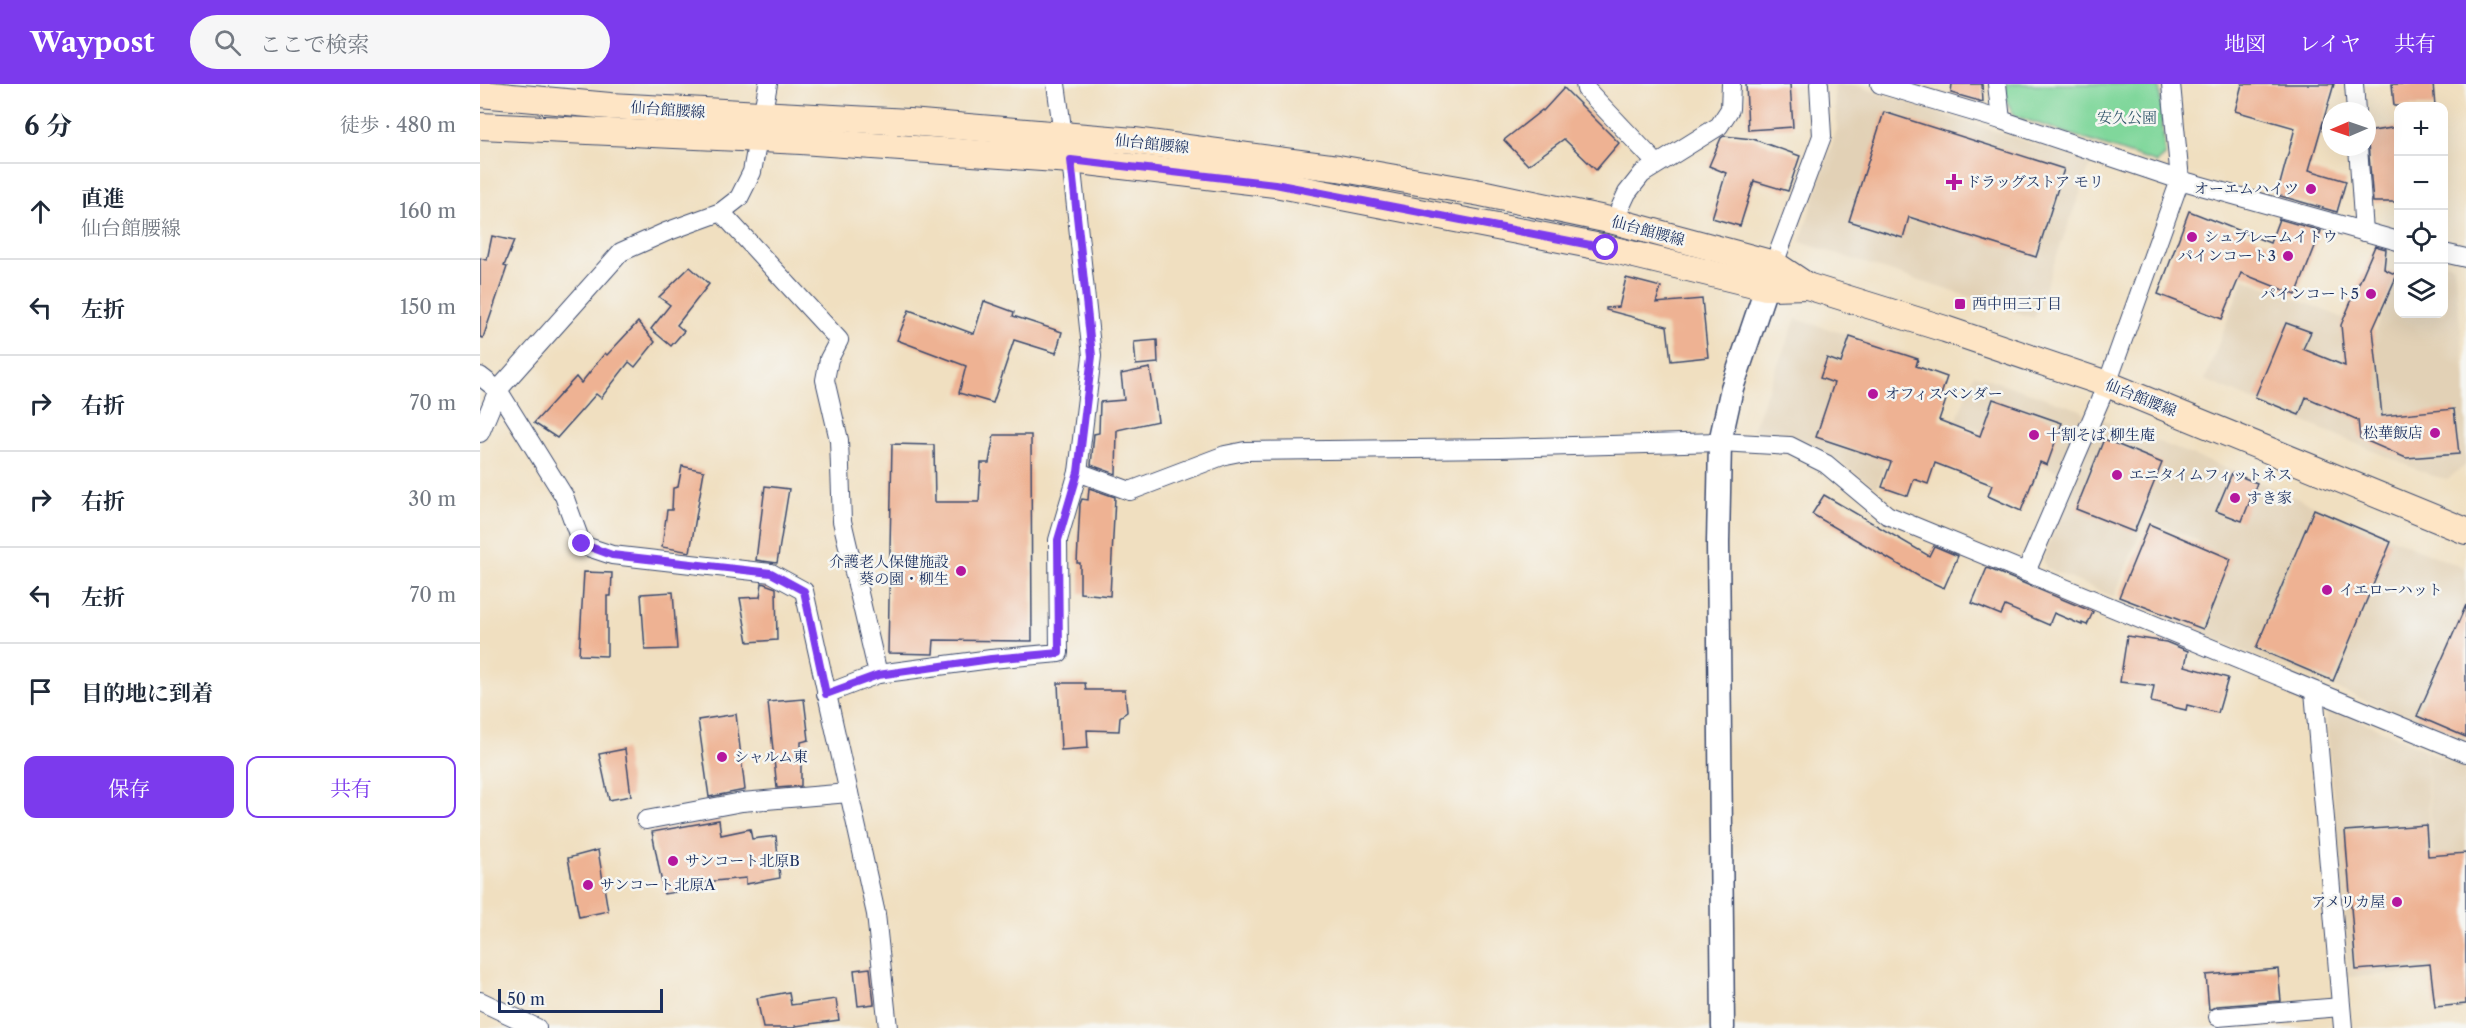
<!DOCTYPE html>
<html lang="ja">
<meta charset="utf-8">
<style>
:root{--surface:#fff;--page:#f6f6f7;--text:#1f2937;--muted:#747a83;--line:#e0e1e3;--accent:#7c3aed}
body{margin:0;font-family:"Libre Caslon Text","Noto Serif JP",serif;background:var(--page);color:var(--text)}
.controls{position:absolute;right:18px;top:18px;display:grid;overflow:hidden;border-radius:12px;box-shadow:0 6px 24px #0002}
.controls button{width:54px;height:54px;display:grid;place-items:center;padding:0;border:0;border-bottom:2px solid var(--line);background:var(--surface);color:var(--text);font:30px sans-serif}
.compass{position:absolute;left:1842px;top:18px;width:54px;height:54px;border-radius:50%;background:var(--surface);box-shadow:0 6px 24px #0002;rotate:268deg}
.scale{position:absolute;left:18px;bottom:15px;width:165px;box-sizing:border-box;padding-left:6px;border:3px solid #1b2f5e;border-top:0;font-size:16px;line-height:21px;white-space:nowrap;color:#1b2f5e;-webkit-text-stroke:4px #f6f6f2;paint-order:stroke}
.stop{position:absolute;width:18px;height:18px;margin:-14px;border:4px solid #7c3aed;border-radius:50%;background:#fff}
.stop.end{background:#7c3aed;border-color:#fff;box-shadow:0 2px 6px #0008}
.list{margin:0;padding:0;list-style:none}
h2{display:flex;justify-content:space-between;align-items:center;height:78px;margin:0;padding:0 24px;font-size:26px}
h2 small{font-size:20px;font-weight:400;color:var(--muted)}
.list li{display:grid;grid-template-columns:39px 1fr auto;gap:18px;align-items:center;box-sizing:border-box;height:96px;padding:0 24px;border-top:2px solid var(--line)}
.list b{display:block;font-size:22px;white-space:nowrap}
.list p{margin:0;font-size:20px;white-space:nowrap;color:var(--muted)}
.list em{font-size:20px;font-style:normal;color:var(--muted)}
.actions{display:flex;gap:12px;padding:18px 24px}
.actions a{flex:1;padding:14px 0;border:2px solid var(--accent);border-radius:12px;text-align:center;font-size:21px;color:var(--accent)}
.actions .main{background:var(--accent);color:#fff}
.icon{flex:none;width:33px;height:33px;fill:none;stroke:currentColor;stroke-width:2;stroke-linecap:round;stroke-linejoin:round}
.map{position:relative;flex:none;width:1986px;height:944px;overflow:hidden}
header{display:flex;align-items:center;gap:36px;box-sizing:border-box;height:84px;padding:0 30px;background:var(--accent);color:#fff}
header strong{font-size:28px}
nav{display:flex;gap:33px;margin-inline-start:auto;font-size:21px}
.search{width:420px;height:54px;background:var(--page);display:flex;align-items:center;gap:15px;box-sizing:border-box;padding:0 21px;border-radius:33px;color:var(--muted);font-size:22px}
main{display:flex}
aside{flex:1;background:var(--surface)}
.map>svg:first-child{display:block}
.built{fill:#e2d1b6}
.green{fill:#80d79b;stroke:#4e837c;stroke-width:1.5}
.building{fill:#eeb293}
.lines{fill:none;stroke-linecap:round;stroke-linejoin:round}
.minor-casing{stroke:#3b496d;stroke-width:20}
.tertiary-casing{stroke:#3b496d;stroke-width:25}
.secondary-casing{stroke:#3b496d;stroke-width:28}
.minor{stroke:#fff;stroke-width:18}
.tertiary{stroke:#fff;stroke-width:22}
.secondary{stroke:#fee5c5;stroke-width:26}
.route{stroke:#7c3aed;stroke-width:8}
.poi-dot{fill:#b5179e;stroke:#f6f6f2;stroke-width:2}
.labels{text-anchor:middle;stroke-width:5;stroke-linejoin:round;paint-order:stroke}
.street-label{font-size:15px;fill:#1b2f5e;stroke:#f6f6f2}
.park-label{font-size:15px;fill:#34596d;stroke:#f6f6f2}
.poi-label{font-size:15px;fill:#1b2f5e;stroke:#f6f6f2;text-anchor:start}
</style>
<header>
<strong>Waypost</strong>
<div class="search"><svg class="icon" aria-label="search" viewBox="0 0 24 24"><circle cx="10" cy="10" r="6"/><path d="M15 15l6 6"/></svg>ここで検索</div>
<nav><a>地図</a><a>レイヤ</a><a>共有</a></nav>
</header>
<main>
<aside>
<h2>6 分<small>徒歩 · 480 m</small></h2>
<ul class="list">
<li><svg class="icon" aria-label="ahead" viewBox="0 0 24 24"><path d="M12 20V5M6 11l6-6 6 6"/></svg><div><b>直進</b><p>仙台館腰線</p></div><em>160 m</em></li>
<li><svg class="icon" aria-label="left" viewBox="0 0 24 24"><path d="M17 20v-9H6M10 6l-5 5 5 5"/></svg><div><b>左折</b></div><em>150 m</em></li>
<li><svg class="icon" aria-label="right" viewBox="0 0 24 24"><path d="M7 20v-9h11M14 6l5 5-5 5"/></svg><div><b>右折</b></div><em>70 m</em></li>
<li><svg class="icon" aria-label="right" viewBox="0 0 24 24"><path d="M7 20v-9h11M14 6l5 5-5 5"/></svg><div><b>右折</b></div><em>30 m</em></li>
<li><svg class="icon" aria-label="left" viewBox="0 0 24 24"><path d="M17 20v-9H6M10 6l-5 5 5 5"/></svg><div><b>左折</b></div><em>70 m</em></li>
<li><svg class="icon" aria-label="arrive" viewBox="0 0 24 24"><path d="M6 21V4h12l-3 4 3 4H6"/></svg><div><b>目的地に到着</b></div></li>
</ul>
<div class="actions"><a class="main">保存</a><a>共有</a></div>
</aside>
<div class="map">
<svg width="1986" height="944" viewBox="0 0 1986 944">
<rect width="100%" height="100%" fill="#f6f6f2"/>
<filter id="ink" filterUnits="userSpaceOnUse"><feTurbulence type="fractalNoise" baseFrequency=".0167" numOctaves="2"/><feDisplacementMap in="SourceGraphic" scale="12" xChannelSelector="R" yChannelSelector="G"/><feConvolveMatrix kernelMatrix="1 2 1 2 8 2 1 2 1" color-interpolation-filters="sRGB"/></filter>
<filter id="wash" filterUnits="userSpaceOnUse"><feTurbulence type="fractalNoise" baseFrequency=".008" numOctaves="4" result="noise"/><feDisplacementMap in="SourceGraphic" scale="24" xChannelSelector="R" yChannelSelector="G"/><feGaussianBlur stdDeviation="1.35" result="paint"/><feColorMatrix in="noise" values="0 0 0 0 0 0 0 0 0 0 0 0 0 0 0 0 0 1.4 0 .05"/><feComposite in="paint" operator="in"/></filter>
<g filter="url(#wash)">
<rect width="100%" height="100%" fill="#f0dfc0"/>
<!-- built -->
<g class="built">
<polygon points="1357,0 1371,0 1611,79 1554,234 1320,158 1357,45 1354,4"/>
<polygon points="1964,179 1974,182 1986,296 1986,381 1967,395 1953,392 1725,296 1763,194 1896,247 1918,183 1918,230 1964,230"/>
<polygon points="1316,235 1441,273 1397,404 1331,358 1272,346"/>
<polygon points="1494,290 1601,326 1604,330 1580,388 1518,364 1522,354 1476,338"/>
<polygon points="1623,336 1750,386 1986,485 1986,657 1685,535 1719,457 1666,435 1634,513 1566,484 1563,474 1617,340"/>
<polygon points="1853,624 1945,666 1959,887 1868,893 1846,630"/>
<polygon points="1946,667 1986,684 1986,822 1957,824"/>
</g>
<!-- green -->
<polygon class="green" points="1525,0 1679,0 1685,72 1677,79 1535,32 1527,18"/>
<g id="blocks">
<!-- building -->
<g class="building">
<polygon points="1266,0 1310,0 1313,43 1268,46"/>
<polygon points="1472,0 1502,0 1503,18 1471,9"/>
<polygon points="1762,0 1854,0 1829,86 1866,97 1857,128 1797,111 1815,44 1755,27"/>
<polygon points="1912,0 1953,0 1955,22 1914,22"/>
<polygon points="1084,4 1139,59 1116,86 1084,55 1048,81 1024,56 1062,26 1063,27"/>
<polygon points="1404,28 1584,85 1556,173 1429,133 1423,154 1369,137"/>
<polygon points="1918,43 1918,118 1893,118 1887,48"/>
<polygon points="1244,52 1273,55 1320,72 1308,107 1274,97 1260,142 1232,134 1246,89 1229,82 1241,54"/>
<polygon points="1709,127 1790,159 1799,135 1841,147 1816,211 1761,189 1742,235 1678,210"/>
<polygon points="12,152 34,157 24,182 27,183 3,254 0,253 0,174 7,176"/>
<polygon points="1895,162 1906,165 1904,185 1917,191 1893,245 1902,332 1974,325 1979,370 1926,374 1880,354 1878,336 1826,313 1819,331 1775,313 1806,239 1831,248 1823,265 1865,282 1861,241"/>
<polygon points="210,183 229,200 197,241 204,247 191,262 171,245 190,221 179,213"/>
<polygon points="1146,194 1181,203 1176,219 1222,215 1228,273 1191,277 1187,242 1126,226 1126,224 1139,223"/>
<polygon points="504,217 534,228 533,232 582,248 576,269 534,256 513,319 479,309 486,282 417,256 429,226 494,250"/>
<polygon points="158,238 175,258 155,283 149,278 121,314 116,310 77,354 54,339 96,293 101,299 125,269 127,271"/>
<polygon points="1370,253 1438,275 1436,282 1467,293 1461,311 1467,313 1459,336 1500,352 1513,315 1582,339 1567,381 1560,378 1541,427 1508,412 1512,401 1455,379 1448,400 1434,395 1428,412 1402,403 1411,378 1336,353 1354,299 1340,294 1347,274 1361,279"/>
<polygon points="677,256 678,279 656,281 654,258"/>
<polygon points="670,284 678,337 637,346 636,390 611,381 614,350 619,349 620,318 644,316 641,290"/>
<polygon points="514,351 551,351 552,557 454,556 453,570 408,569 412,360 454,361 455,418 499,418 501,379 509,379"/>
<polygon points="1624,355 1682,379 1654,448 1596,425"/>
<polygon points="202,382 224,387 210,468 182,463 187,426 192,426 193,404 198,403"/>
<polygon points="1752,389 1777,399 1762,437 1736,427"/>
<polygon points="285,402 309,405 297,479 276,476"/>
<polygon points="609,404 635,413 630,512 600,509 600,479 597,479 600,420 602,415 608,416"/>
<polygon points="1344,411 1449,472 1454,462 1478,472 1464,504 1440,493 1332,430"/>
<polygon points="1834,425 1911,458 1853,597 1776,564"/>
<polygon points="1669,440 1751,475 1723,545 1639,513"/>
<polygon points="1507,484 1613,528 1607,541 1602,539 1602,541 1574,529 1569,541 1525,522 1521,531 1492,519"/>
<polygon points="104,488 132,489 131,512 127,512 127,572 99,571"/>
<polygon points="282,499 296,504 297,556 268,558 260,514 280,513"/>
<polygon points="193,508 197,565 165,566 161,510"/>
<polygon points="1986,521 1986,653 1937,632"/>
<polygon points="1647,552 1686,558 1708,567 1705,582 1748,594 1738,629 1707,621 1706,626 1671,618 1674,602 1640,598"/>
<polygon points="578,599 605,599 606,606 645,606 647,628 640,633 639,647 607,646 608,664 581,666"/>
<polygon points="324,615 329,656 321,658 321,702 297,704 288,618"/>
<polygon points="256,630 265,706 229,713 218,636"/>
<polygon points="145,665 151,712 129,716 119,670"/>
<polygon points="239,736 241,751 270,745 272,755 296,752 300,794 266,800 266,794 213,799 214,805 184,810 172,748"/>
<polygon points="1946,741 1948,772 1986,769 1986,920 1955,923 1950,880 1876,886 1865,747"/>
<polygon points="118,766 128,827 99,833 88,774"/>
<polygon points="390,884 394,920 378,922 374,886"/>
<polygon points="1798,885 1801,917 1737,922 1729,926 1726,891"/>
<polygon points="309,908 311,921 356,915 359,936 315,942 316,944 283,944 277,914"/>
</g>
</g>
</g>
<g filter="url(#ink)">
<use href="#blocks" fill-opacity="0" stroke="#3b496d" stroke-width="1.5"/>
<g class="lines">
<!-- minor casing -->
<g class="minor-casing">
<g id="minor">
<polyline points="576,0 583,51"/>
<polyline points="1105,0 1106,5 1177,80"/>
<polyline points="1400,0 1521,36 1700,96 1918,157"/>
<polyline points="1517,0 1521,36"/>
<polyline points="1874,0 1876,27"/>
<polyline points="1878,63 1884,148"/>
<polyline points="591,76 612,272 598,388"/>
<polyline points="241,128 359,256 349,275 345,296 359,356 362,437 398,590"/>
<polyline points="1134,137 1147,109 1162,90 1239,42 1250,25 1251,0"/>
<polyline points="1964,169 1986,174"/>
<polyline points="1294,180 1342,52 1339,0"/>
<polyline points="0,292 18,306 84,412 102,461 132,471 291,489 324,507 396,830 408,944"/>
<polyline points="0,349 18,306 141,168 186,148 241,128 259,114 272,88 288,0"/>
<polyline points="1546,488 1627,300 1700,96 1691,0"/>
<polyline points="1834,607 1863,944"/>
<polyline points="346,610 398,590 511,575 579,569 578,456 598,388 650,407 745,371 765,367 1019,364 1240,358 1310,362 1346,380 1407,431 1986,669"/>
<polyline points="166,736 262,718 369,709"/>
<polyline points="0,917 57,944"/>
<polyline points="1738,933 1861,923"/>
</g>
</g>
<!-- tertiary casing -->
<g class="tertiary-casing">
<polyline id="tertiary" points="1243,944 1238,459 1240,358 1252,304 1292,186"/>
</g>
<!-- secondary casing -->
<g class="secondary-casing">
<g id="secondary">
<polyline points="0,10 130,22 429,38 654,57 858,84 1001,109 1134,137 1294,180 1327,202 1465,245 1627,300 1986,447"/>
<polyline points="0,42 321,57 591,76 795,100 1126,164 1286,203 1327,202"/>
</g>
</g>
<!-- minor -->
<use href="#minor" class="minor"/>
<!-- tertiary -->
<use href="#tertiary" class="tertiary"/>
<!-- secondary -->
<use href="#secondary" class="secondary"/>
</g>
</g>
<g class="lines" filter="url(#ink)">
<!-- route -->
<polyline class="route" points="102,460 132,471 291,489 324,507 346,610 398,591 511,575 579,569 578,456 598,388 612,272 591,76 795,100 1126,164"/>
</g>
<!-- markers -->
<g class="poi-dot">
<path d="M1471 89h6v6h6v6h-6v6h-6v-6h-6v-6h6z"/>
<circle cx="1831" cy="105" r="6"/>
<circle cx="1712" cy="153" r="6"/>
<circle cx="1808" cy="172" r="6"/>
<circle cx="1891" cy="210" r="6"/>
<rect x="1474" y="214" width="12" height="12" rx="3"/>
<circle cx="1393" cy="310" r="6"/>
<circle cx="1955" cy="349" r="6"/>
<circle cx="1554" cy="351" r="6"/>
<circle cx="1637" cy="391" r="6"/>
<circle cx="1755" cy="414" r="6"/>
<circle cx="481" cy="487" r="6"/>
<circle cx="1847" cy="506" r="6"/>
<circle cx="242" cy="673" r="6"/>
<circle cx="193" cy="777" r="6"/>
<circle cx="108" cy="801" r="6"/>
<circle cx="1917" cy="818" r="6"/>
</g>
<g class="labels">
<!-- street labels -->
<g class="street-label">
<text transform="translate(188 26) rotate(4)" y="5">仙台館腰線</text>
<text transform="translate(672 60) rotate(6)" y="5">仙台館腰線</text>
<text transform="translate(1168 147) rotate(15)" y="5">仙台館腰線</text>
<text transform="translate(1661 314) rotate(22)" y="5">仙台館腰線</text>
</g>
<!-- park labels -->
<g class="park-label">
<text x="1647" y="39">安久公園</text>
</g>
<!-- poi labels -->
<g class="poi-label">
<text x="1486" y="103">ドラッグストア モリ</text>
<text x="1819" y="110" text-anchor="end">オーエムハイツ</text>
<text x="1724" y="158">シュプレームイトウ</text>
<text x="1796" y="177" text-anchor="end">パインコート3</text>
<text x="1879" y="215" text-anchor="end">パインコート5</text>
<text x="1492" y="225">西中田三丁目</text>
<text x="1405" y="315">オフィスベンダー</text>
<text x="1943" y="354" text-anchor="end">松華飯店</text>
<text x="1566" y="356">十割そば 柳生庵</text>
<text x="1649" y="396">エニタイムフィットネス</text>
<text x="1767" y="419">すき家</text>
<text x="469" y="483" text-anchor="end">介護老人保健施設<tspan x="469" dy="17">葵の園・柳生</tspan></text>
<text x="1859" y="511">イエローハット</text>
<text x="254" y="678">シャルム東</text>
<text x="205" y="782">サンコート北原B</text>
<text x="120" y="806">サンコート北原A</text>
<text x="1905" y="823" text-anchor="end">アメリカ屋</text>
</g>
</g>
</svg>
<div class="controls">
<button>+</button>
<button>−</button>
<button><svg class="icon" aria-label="locate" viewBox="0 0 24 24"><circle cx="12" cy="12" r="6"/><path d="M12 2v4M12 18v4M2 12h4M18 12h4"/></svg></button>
<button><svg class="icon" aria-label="layers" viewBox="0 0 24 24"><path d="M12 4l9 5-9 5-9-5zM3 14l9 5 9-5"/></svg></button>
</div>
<svg class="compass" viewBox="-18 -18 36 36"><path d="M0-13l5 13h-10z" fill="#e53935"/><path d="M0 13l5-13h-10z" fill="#747a83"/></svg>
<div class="scale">50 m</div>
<div class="stop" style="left:1126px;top:164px"></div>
<div class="stop end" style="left:102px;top:460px"></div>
</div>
</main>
